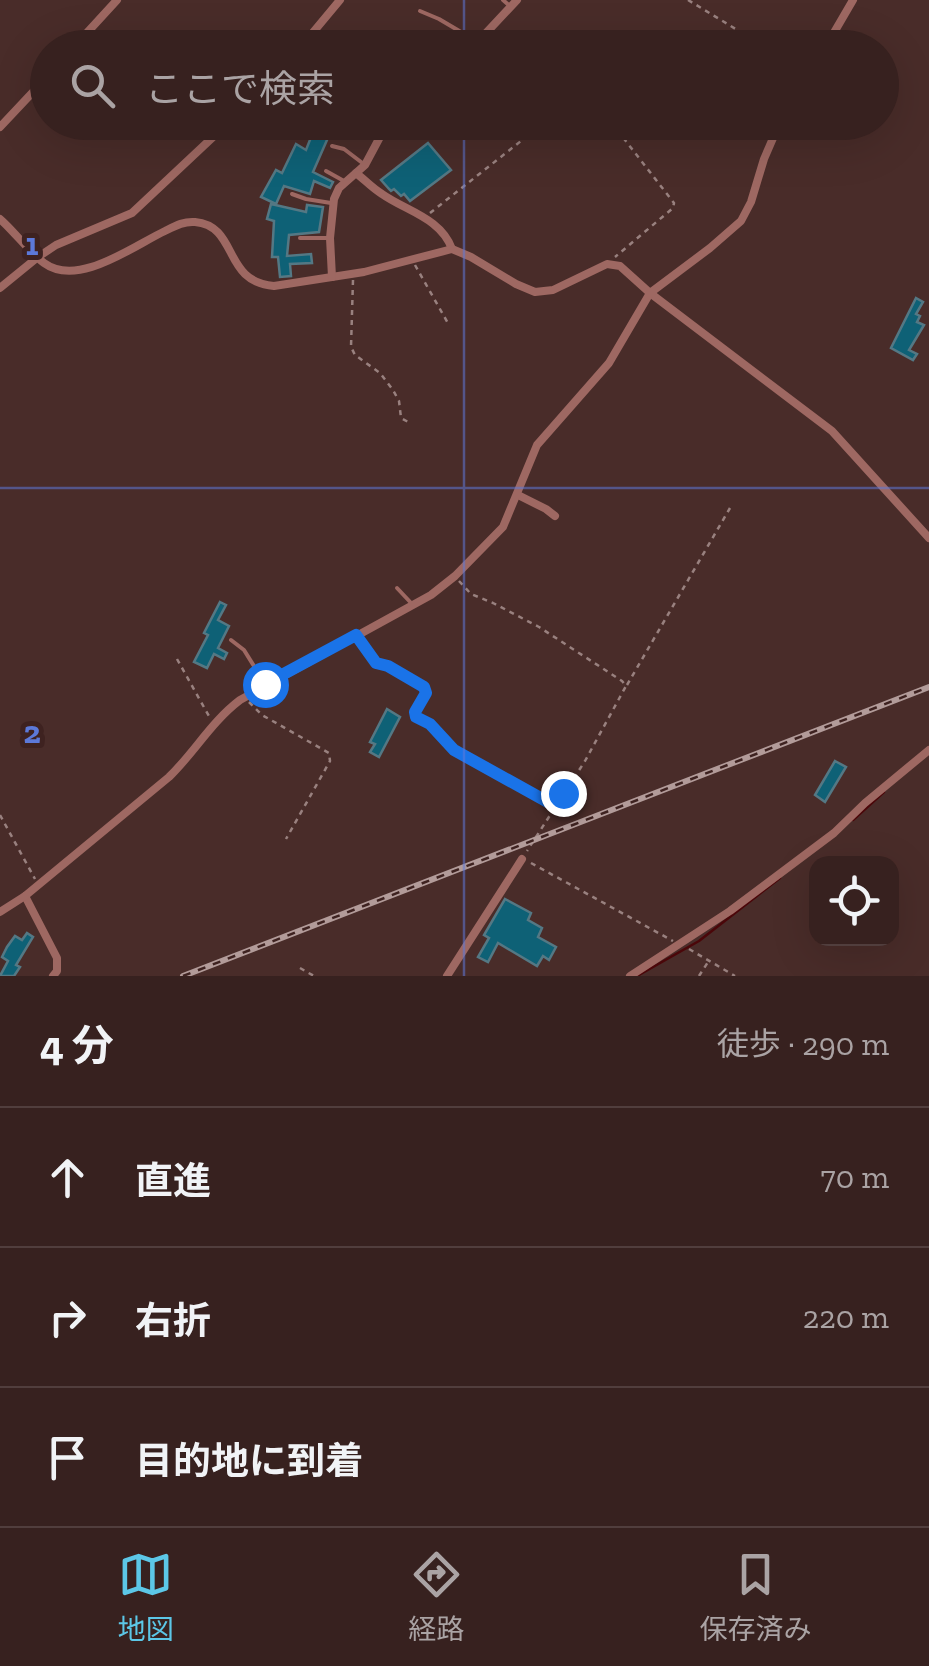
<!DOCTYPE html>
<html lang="ja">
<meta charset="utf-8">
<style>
:root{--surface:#37211f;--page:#3e2928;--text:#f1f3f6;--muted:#aaa3a4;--line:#513e3d;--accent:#5cc7e7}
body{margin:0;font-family:"Zilla Slab","Noto Sans JP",serif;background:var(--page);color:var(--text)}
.controls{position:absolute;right:30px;bottom:30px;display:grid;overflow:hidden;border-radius:20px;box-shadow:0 10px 40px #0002}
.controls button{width:90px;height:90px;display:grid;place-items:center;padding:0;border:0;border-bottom:2px solid var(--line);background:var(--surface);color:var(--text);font:50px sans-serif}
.stop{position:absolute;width:30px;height:30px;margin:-22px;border:8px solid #1a73e8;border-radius:50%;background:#fff}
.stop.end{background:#1a73e8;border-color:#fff;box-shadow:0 2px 10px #0008}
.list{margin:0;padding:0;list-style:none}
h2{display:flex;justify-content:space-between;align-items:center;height:130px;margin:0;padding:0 40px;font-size:42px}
h2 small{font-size:32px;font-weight:400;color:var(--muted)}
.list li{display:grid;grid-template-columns:65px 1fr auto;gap:30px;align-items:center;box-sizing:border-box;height:140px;padding:0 40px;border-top:2px solid var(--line)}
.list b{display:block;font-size:38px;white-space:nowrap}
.list em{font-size:32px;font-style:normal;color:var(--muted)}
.icon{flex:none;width:55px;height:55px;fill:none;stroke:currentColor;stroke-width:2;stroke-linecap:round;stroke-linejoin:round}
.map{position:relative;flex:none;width:929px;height:976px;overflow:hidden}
.search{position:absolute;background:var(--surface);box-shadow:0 10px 40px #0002;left:30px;right:30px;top:30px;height:110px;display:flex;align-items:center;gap:25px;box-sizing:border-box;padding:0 35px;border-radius:55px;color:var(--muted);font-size:38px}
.sheet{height:550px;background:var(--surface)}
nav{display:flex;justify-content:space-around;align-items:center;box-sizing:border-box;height:140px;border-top:2px solid var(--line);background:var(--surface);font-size:28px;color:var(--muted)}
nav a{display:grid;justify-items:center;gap:5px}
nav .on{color:var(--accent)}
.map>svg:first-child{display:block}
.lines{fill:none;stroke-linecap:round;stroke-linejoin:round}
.stream{stroke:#4b0609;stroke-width:2.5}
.building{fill:#0e6176;stroke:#547884;stroke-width:2.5}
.path{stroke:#99817f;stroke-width:2.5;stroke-dasharray:5 5;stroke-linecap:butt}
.service{stroke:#9e6862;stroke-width:4}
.minor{stroke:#9e6862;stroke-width:8}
.rail-casing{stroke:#b29b99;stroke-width:6}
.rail{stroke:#3e2220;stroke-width:2.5;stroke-dasharray:8;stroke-linecap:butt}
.route{stroke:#1a73e8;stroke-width:12}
.grid{fill:none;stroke:#5c79d9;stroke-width:2.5;stroke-opacity:0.55}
.grid-label{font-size:32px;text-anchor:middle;font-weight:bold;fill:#5c79d9;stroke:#3e2220;stroke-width:10;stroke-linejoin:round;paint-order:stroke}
</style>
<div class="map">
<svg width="929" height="976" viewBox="0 0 929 976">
<rect width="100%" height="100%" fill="#492c29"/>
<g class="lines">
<!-- stream -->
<g class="stream">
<polyline points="853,820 884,792"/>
<polyline points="637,976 699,941 780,878"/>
</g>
</g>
<!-- building -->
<g class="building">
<polygon points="317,122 334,124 313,172 333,182 330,188 314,181 310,194 284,186 276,204 261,197 276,170 282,173 296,144 306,150"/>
<polygon points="428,143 451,170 410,201 404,194 401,196 394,189 391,191 389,189 381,180"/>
<polygon points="271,204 306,212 307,205 323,207 319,232 289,235 287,256 311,254 312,263 290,264 291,276 280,277 278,257 272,257 274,221 267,219"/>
<polygon points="916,298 923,302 916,314 920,316 917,322 924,325 909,350 917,354 913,360 891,348"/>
<polygon points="220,602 226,605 218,620 229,626 218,648 227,653 224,659 214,654 207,668 194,662 208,635 204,633"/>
<polygon points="387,709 400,717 379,757 370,752 375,744 370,742"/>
<polygon points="835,761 846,767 825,802 815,795"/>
<polygon points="505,899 531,913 528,920 542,928 538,937 556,947 549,960 543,956 537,966 498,943 488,962 478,957 489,938 484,935"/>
<polygon points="27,933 33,937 16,965 20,967 14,976 0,976 8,961 2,957 7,947 15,936 22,940"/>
</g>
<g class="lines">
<!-- path -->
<g class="path">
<polyline points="688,0 767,48"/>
<polyline points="611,122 674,203 673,208 615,257"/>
<polyline points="430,213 545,122"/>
<polyline points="415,265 449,325"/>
<polyline points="353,280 351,347 355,355 380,373 393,390 399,401 401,418 410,423"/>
<polyline points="459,581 471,594 493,603 539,627 622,681 626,686 585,761 527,851"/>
<polyline points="362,644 376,663 388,666 424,687 426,693 415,712 416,717 430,725 444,742 454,749 555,806"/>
<polyline points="177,659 210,718"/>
<polyline points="627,685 730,508"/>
<polyline points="249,702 262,715 329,753 330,761 286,839"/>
<polyline points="0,815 35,879"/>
<polyline points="531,863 673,941"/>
<polyline points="689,949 735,976"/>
<polyline points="300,968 314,976"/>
<polyline points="699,976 708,962"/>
</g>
<!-- service -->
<g class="service">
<polyline points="503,0 511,7"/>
<polyline points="420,11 439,19 478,42"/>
<polyline points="332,146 344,149 365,165"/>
<polyline points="326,171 344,181"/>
<polyline points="292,194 306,199 331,203"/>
<polyline points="300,238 330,238"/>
<polyline points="397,588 413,605"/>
<polyline points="231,640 244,650 265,684"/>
</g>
<!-- minor -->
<g class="minor">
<polyline points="73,48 117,0"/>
<polyline points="300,48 340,0"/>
<polyline points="472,48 517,0"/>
<polyline points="825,48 853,0"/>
<polyline points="0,127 48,76"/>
<path d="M356,173C365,180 372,188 382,194C406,211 441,218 452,249"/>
<path d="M0,219C14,231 30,253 44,263C78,288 133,246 165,231C175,226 184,221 195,222C239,226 222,282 274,286L364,272L452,249L471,257L516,284L535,292L553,290L607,264L620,266L650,293L832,431L929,538"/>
<polyline points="332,277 330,238 334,199 339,188 365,165 388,122"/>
<polyline points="0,288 38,257 56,245 132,213 229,122"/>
<polyline points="518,495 546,509 555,516"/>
<polyline points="25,896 57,958 57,971 53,976"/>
<path d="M0,912L25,896L169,777C194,753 211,722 240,700L431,595L455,576L503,527L537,445L609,363L650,293L710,248L741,221L751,202L764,159L780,122"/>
<polyline points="447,976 522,859"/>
<polyline points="630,976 730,911 834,833 865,803 929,750"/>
</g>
<!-- rail casing -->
<g class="rail-casing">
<polyline id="rail" points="183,976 929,687"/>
</g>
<!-- rail -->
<use href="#rail" class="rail"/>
</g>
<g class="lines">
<!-- route -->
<polyline class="route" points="265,684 356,635 376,663 388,666 424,687 426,693 415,712 416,717 430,724 454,750 555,806 563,793"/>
</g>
<!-- grid -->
<path class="grid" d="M464,0V48M464,122V976M0,488H929"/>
<g class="grid-label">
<text x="32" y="255">1</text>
<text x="32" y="743">2</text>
</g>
</svg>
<div class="controls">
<button><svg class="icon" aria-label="locate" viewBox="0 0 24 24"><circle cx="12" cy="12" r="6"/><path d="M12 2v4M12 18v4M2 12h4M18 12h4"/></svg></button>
</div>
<div class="stop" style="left:265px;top:684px"></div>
<div class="stop end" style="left:563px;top:793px"></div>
<div class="search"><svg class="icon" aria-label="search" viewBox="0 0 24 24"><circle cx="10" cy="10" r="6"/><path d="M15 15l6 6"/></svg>ここで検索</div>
</div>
<section class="sheet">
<h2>4 分<small>徒歩 · 290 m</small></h2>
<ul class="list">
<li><svg class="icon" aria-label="ahead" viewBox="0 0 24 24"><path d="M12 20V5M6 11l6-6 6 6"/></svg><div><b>直進</b></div><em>70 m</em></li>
<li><svg class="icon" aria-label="right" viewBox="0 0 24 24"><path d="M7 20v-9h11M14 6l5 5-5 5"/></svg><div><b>右折</b></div><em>220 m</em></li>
<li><svg class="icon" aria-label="arrive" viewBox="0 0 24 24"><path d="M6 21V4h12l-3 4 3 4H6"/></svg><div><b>目的地に到着</b></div></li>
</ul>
</section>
<nav>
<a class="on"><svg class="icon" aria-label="map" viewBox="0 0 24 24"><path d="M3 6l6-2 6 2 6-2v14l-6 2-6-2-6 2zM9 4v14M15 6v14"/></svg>地図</a>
<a><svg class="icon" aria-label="directions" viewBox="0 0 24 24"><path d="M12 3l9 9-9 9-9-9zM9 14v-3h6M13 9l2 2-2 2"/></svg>経路</a>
<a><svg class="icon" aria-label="saved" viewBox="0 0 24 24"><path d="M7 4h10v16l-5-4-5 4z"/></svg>保存済み</a>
</nav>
